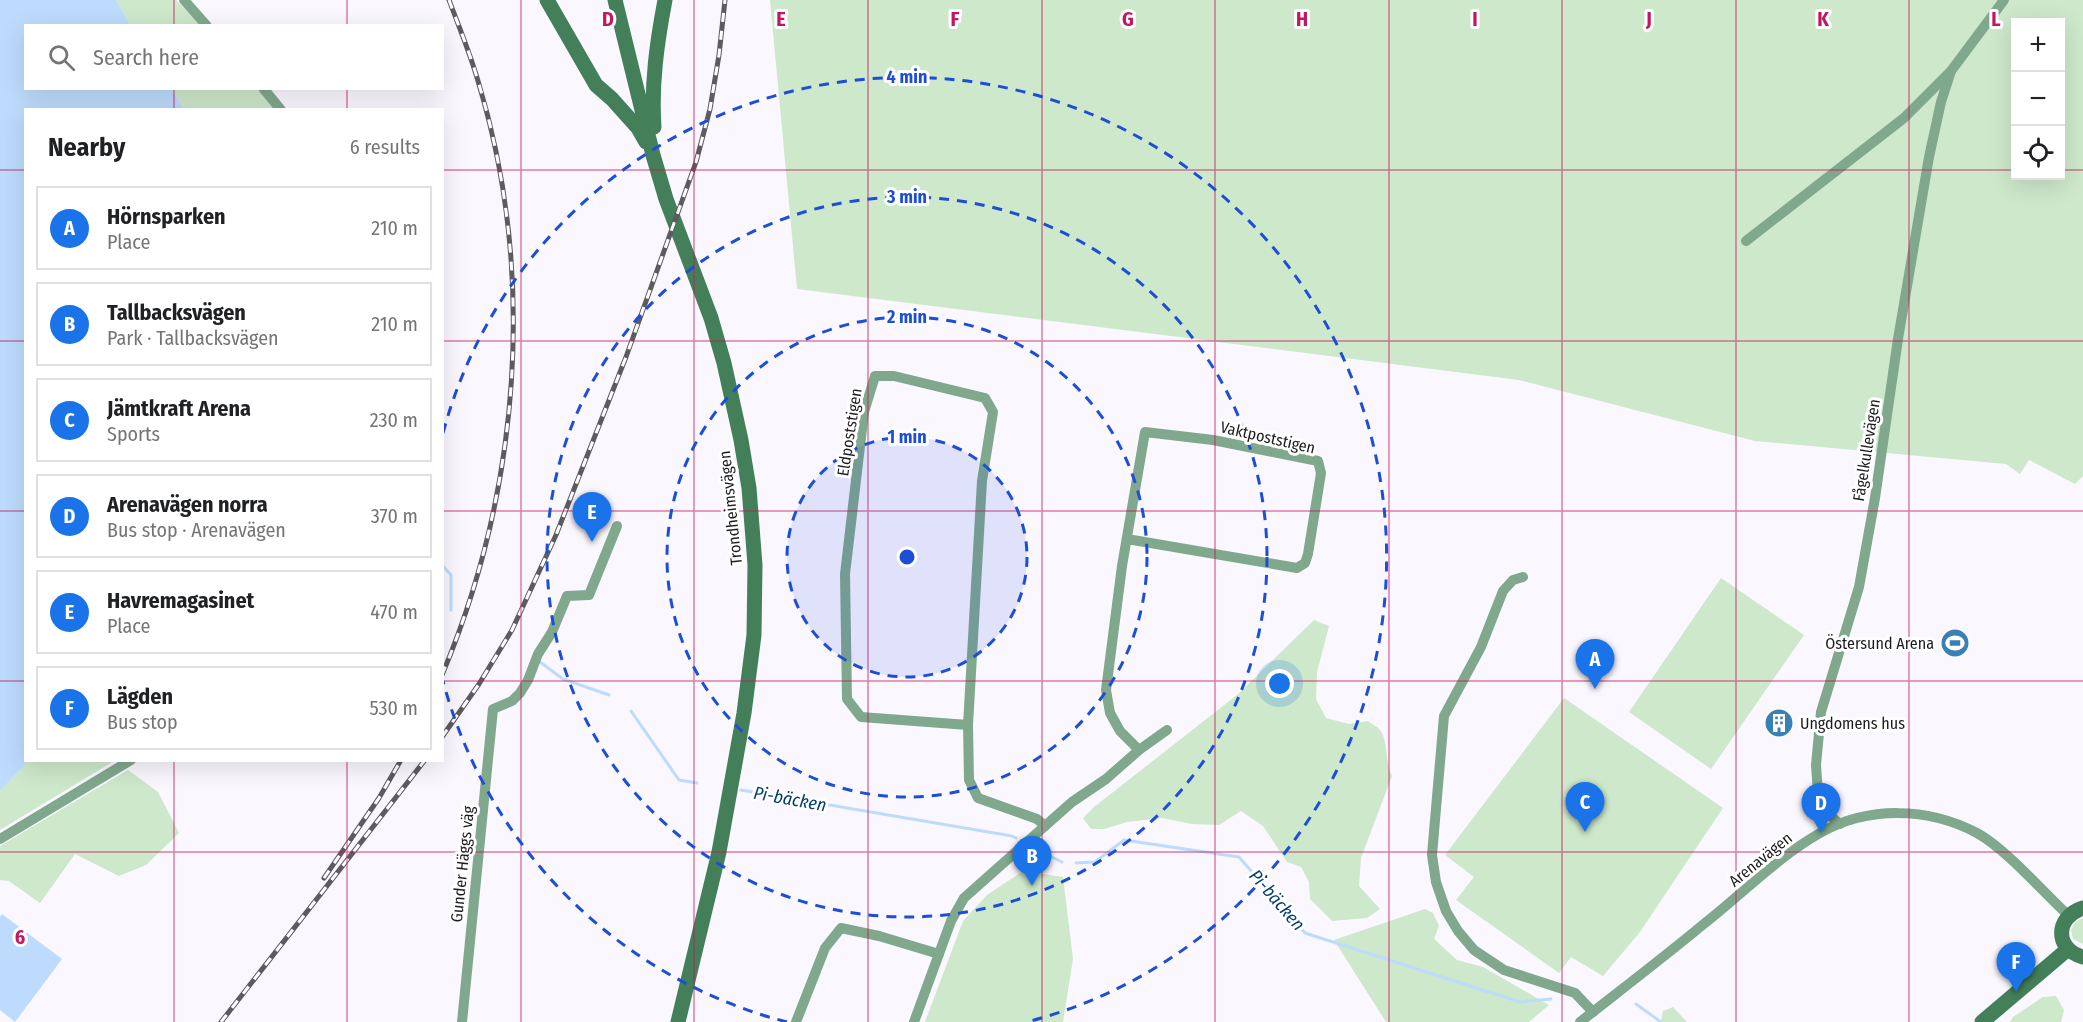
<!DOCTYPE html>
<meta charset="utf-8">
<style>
:root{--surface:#fff;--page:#f6f6f6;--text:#202124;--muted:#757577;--line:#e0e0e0;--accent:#1a73e8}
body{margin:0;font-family:"Fira Sans Condensed",sans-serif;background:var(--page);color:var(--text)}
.controls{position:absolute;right:18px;top:18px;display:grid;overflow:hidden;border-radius:0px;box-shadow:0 6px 24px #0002}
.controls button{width:54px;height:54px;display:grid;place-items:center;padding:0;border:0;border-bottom:2px solid var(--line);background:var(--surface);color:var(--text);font:30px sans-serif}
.you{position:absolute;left:1280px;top:684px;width:21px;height:21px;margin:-15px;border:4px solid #fff;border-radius:50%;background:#1a73e8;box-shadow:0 0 0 9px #1a73e833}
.badge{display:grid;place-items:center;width:39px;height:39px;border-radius:50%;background:var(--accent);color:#fff;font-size:20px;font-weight:700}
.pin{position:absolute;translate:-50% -50px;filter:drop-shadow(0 2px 3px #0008)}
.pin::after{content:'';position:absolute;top:32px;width:21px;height:18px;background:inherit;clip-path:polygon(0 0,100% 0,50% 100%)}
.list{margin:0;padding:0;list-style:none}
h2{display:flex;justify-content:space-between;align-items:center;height:78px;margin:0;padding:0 24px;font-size:26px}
h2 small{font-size:20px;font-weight:400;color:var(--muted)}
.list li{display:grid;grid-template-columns:39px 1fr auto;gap:18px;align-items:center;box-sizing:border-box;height:84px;margin:0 12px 12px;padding:0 12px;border:2px solid var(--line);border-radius:0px}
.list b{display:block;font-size:22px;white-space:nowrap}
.list p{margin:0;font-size:20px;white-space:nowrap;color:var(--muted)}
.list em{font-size:20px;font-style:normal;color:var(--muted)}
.icon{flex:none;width:33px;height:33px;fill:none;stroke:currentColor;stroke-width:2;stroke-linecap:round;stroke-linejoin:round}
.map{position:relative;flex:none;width:2083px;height:1022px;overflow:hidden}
.search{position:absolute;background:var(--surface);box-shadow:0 6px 24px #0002;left:24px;top:24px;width:420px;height:66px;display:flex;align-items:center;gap:15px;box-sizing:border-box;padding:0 21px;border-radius:0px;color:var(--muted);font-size:22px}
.panel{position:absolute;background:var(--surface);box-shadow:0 6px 24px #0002;left:24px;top:108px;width:420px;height:654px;border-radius:0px}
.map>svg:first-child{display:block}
.green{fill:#cde8cb;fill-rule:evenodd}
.water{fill:#bddbfc}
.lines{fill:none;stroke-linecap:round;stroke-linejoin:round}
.stream{stroke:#bddbfc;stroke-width:3}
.minor{stroke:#80a88c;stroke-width:10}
.secondary{stroke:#438059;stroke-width:15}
.rail-casing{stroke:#5c5b60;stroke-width:5}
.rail{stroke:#fff;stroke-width:3;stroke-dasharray:9;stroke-linecap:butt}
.grid{fill:none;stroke:#c2185b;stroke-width:1.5;stroke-opacity:0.55}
.ring{fill:none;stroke:#1d4ed8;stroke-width:3;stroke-dasharray:10 8}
.labels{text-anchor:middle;stroke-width:6;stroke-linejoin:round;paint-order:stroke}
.street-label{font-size:16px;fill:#1c1b1f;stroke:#fff}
.poi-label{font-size:16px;fill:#1c1b1f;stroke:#fff;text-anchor:end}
.water-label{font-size:18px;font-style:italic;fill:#023e6e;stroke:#fff}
.grid-label{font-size:20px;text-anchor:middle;font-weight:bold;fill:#c2185b;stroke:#fff;stroke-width:6;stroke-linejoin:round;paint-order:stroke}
.centre{fill:#1d4ed8;stroke:#fff;stroke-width:3}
.ring-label{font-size:18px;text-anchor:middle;font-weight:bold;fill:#1d4ed8;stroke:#fff;stroke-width:6;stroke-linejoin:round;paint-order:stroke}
</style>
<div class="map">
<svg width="2083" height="1022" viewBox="0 0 2083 1022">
<rect width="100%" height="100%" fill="#faf7ff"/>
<!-- green -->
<g class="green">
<polygon points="116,0 176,0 201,25 130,25"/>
<path d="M770,0H2083V476L2075,484L2029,460L2020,474L2006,464L1755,441L1519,380L797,289ZM2016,22H2060V176H2016Z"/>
<polygon points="172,89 257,89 275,109 184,109"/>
<polygon points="1721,578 1804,635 1711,769 1629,712"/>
<path d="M1314,620L1329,626L1317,672L1316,699L1326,718L1349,724L1368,721C1371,724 1377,726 1380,730C1388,740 1385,762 1392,776L1361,858L1359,886L1380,909L1367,918L1332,921L1310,899L1309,882L1301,867L1287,862L1263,826L1241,811L1219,825L1192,824L1162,818L1127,822L1104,829H1091L1083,818L1094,807L1237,695Z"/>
<polygon points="1564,698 1723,808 1640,932 1603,976 1571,957 1559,973 1456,900 1474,877 1445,855"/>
<polygon points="28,761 114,761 0,830 0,791"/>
<polygon points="128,770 158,792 179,833 146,865 119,876 75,854 40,903 9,881 0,880 0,846"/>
<polygon points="1023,871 1063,877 1073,959 1063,1022 925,1022 963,921 987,895"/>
<polygon points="1425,909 1433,913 1439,926 1434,939 1457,960 1483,967 1549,1005 1529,1022 1386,1022 1334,940"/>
<polygon points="2083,918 2083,944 2073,939 2071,930 2075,922"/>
<polygon points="2056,996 2064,1010 2061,1022 2010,1022 2013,1017 2043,997"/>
<polygon points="1673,1007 1687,1022 1661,1022 1663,1011"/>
</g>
<!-- water -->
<g class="water">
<polygon points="0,0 116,0 130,25 26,26 26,88 172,89 184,109 26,110 26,760 28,761 0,791"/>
<polygon points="2,914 62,959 15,1022 0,1010 0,917"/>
</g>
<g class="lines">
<!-- stream -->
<g class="stream">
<polyline points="442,565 451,575 451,610"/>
<polyline points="540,662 563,679 609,695"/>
<polyline points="631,711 679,780 697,783"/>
<polyline points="741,790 1012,836 1016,838"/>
<polyline points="1035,849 1062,862"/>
<polyline points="1076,863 1095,862 1124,840 1239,857 1305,933 1520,1002 1551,999"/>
<polyline points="1636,1004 1661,1022"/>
</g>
<!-- minor -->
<g class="minor">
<polyline points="184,0 207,26"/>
<polyline points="263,88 281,110"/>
<polyline points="1746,241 1904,118 1951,71 2004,0"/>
<polyline points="1127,539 1297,568 1305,563 1308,554 1321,473 1318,461 1213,440 1145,432 1122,566 1106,690 1110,713 1120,731 1139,750"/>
<polyline points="1523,577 1513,580 1503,591 1481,647 1444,716 1432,855 1436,882 1446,911 1458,931 1474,950 1504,970 1575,993 1593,1012"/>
<polyline points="968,725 861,717 847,699 845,574 864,412 875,376 894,376 985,398 993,412 982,481 968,725 969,780 978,798 1037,819 1045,826"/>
<polyline points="1840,824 1827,813 1818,794 1816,765 1821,712 1859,587 1875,498 1898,339 1929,157 1941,102 1951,71"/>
<polyline points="0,839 131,760"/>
<polyline points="462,1022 493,709 512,701 520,693 528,680 538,654 552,632 567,596 589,595 617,526"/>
<polyline points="796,1022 825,948 841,928 879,936 939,954"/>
<polyline points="914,1022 951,921 964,898 1072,802 1106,779 1139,750 1167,730"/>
<path d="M1580,1022C1622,989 1664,957 1705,923C1743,893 1778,857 1820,833C1868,806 1928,807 1977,833C2006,849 2043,892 2068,915"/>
</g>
<!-- secondary -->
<g class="secondary">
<polyline points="547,0 596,85 612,99 638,128 646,142"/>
<polyline points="615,0 653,155 666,199 711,318 724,363 741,440 749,488 755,565 754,635 744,713 719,852 678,1022"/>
<path d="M654,127C651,84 657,42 665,0"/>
<path d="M2083,908C2055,917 2054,949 2083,957"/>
<polyline points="1982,1022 2068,949"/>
</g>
<!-- rail casing -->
<g class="rail-casing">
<g id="rail">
<path d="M442,675C520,490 537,275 478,81C470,53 459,27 449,0"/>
<polyline points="442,737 479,684 512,630 556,535 626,357 696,162 710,109 719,55 725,0"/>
<polyline points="324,878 379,798 401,760"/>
<polyline points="221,1022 425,760"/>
</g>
</g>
<!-- rail -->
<use href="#rail" class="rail"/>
</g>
<!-- grid -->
<path class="grid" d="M174,0V26M347,0V26M521,0V1022M694,0V1022M868,0V1022M1042,0V1022M1215,0V1022M1389,0V1022M1562,0V1022M1736,0V1022M1909,0V1022M174,88V110M347,88V110M0,170H26M442,170H2016M2060,170H2083M0,341H26M442,341H2083M0,511H26M442,511H2083M0,681H26M442,681H2083M174,760V1022M347,760V1022M0,852H2083"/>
<!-- distance rings -->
<circle cx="907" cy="557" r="120" fill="#1d4ed8" fill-opacity=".12"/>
<g class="ring">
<circle cx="907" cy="557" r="120"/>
<circle cx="907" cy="557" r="240"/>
<circle cx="907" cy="557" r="360"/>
<path d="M787 1022A480 480 0 0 1 443 681M443 433A480 480 0 1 1 1027 1022"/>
</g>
<!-- icons -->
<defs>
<g id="stadium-disc" transform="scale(1.5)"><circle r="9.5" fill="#3980b4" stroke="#fff"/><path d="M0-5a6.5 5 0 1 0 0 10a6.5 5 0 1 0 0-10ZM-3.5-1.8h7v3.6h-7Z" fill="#fff"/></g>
<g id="building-disc" transform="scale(1.5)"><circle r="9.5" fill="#3980b4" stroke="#fff"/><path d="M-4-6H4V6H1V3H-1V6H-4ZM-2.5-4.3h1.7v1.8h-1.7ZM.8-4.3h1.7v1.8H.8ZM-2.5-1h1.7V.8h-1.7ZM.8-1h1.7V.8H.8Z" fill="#fff"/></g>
</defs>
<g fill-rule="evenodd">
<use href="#stadium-disc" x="1955" y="643"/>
<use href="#building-disc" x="1779" y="723"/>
</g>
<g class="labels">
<!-- street labels -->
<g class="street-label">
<text transform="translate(849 432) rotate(-81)" y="6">Eldpoststigen</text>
<text transform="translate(1268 437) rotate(13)" y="6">Vaktpoststigen</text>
<text transform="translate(1866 450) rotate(-81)" y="6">Fågelkullevägen</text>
<text transform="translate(730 508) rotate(-96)" y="6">Trondheimsvägen</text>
<text transform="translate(1760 859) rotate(-39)" y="6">Arenavägen</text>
<text transform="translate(462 864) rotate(-84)" y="6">Gunder Häggs väg</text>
</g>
<!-- poi labels -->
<g class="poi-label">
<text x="1934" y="649">Östersund Arena</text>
<text x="1800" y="729" text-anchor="start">Ungdomens hus</text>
</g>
<!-- water labels -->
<g class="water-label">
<text transform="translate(790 799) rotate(10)" y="6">Pi-bäcken</text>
<text transform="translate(1277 900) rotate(49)" y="6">Pi-bäcken</text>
</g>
</g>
<g class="grid-label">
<text x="608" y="26">D</text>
<text x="781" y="26">E</text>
<text x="955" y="26">F</text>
<text x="1128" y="26">G</text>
<text x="1302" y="26">H</text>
<text x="1475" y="26">I</text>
<text x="1649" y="26">J</text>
<text x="1823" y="26">K</text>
<text x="1996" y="26">L</text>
<text x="20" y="944">6</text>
</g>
<circle cx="907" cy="557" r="9" class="centre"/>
<g class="ring-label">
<text x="907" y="83">4 min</text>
<text x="907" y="203">3 min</text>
<text x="907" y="323">2 min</text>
<text x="907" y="443">1 min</text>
</g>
</svg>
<div class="controls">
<button>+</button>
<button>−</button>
<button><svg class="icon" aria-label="locate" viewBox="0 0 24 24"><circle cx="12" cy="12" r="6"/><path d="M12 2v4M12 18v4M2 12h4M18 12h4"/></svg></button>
</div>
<div class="you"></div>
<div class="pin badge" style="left:1595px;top:689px">A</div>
<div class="pin badge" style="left:1032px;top:886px">B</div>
<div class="pin badge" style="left:1585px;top:832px">C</div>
<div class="pin badge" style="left:1821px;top:833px">D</div>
<div class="pin badge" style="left:592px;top:542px">E</div>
<div class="pin badge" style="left:2016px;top:992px">F</div>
<div class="search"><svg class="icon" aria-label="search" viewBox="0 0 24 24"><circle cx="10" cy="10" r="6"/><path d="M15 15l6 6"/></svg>Search here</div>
<section class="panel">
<h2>Nearby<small>6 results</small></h2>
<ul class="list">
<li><span class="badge">A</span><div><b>Hörnsparken</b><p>Place</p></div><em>210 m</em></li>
<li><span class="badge">B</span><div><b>Tallbacksvägen</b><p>Park · Tallbacksvägen</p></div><em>210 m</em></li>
<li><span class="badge">C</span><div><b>Jämtkraft Arena</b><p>Sports</p></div><em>230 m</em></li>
<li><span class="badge">D</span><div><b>Arenavägen norra</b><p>Bus stop · Arenavägen</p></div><em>370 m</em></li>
<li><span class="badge">E</span><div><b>Havremagasinet</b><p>Place</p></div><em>470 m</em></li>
<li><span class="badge">F</span><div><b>Lägden</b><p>Bus stop</p></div><em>530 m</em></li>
</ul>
</section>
</div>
